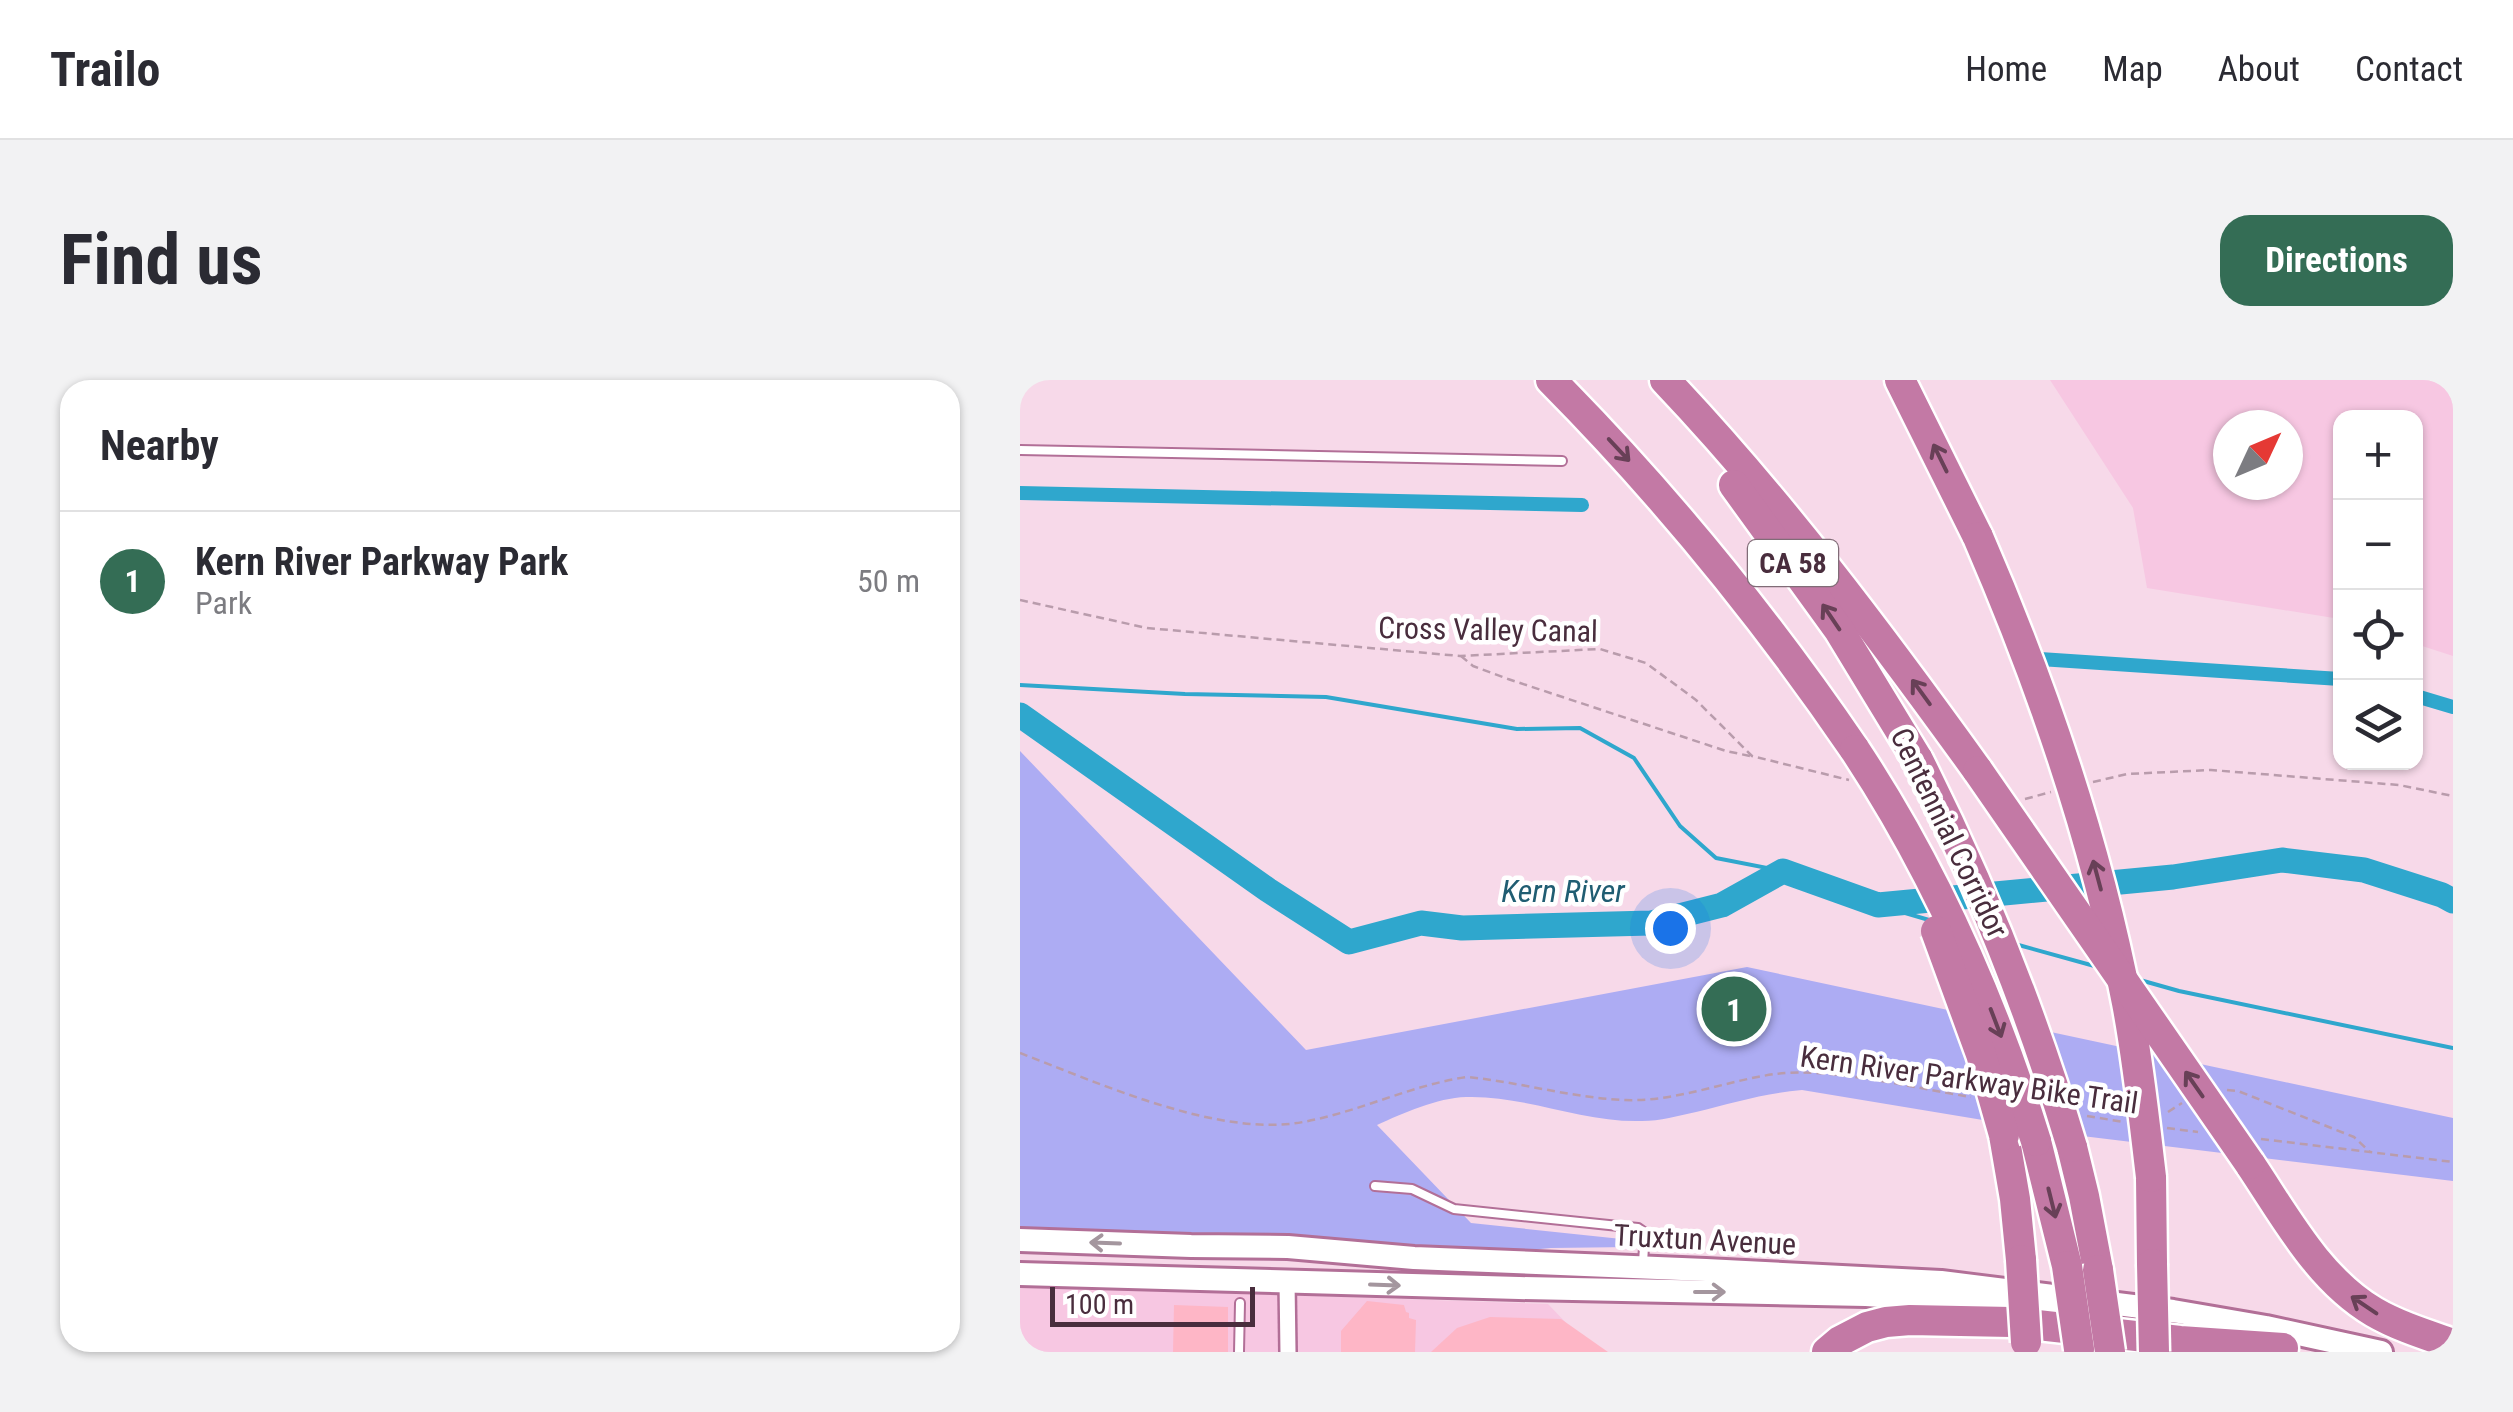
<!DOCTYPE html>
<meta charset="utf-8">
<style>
:root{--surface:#fff;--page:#f2f2f3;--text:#2b2b33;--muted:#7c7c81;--line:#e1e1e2;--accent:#346d55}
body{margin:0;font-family:"Roboto Condensed",sans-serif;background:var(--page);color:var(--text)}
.controls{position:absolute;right:30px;top:30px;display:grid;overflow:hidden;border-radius:20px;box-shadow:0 2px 8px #0004}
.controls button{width:90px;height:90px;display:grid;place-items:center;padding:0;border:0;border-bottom:2px solid var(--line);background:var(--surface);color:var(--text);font:50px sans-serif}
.compass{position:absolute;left:1193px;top:30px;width:90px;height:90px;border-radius:50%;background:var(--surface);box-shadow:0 2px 8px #0004;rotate:46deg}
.scale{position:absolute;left:30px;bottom:25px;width:205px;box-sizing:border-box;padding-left:10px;border:5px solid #492d3d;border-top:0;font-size:28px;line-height:35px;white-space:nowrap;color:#492d3d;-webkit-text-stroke:8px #fff;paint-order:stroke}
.you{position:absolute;left:650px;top:548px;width:35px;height:35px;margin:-25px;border:8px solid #fff;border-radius:50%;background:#1a73e8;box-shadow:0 0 0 15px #1a73e833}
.badge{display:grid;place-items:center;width:65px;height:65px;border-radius:50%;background:var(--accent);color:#fff;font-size:32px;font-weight:700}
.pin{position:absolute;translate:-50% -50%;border:5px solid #fff;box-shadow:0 2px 10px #0006}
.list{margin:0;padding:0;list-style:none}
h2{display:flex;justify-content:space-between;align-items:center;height:130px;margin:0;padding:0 40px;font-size:42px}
h2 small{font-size:32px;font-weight:400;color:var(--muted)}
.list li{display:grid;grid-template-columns:65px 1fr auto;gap:30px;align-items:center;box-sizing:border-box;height:140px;padding:0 40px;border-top:2px solid var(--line)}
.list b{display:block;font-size:38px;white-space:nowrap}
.list p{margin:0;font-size:32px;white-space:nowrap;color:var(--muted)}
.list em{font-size:32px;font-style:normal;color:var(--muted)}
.icon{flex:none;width:55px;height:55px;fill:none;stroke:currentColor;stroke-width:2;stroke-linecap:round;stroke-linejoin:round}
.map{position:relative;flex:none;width:1433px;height:972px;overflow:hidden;border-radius:30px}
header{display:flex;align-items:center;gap:60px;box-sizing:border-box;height:140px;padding:0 50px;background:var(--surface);border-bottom:2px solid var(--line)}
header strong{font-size:48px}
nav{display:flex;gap:55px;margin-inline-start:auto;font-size:35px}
.intro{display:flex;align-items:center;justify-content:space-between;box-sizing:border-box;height:240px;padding:0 60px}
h1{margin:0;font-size:70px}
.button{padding:25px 45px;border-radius:30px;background:var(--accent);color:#fff;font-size:35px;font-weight:700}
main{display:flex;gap:60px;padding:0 60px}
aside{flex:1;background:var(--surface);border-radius:30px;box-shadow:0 2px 8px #0004}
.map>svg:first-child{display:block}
.built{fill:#f7c7e2;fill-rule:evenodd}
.green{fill:#adacf3}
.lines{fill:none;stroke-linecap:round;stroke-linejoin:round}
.stream{stroke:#2fa7cd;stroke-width:4}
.canal{stroke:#2fa7cd;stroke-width:14}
.river{stroke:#2fa7cd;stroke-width:25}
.building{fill:#feb6c6}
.service-casing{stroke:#b26f97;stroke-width:12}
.minor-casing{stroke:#b26f97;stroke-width:20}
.secondary-casing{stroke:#b26f97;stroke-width:28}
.motorway-casing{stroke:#fff;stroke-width:35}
.path{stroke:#b99cac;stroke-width:2.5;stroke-dasharray:8 5;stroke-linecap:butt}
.service{stroke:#fff;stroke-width:8}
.minor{stroke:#fff;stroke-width:15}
.secondary{stroke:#fff;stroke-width:22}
.motorway{stroke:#c379a5;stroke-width:30}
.motorway-bridge-casing{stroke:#fff;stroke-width:35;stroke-linecap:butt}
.motorway-bridge{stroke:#c379a5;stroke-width:30}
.oneway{stroke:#684057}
.oneway2{stroke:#a4969e}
.labels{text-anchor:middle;stroke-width:9;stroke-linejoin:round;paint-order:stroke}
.shield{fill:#fff;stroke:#806c77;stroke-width:2.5}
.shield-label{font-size:28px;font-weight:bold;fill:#492d3d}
.street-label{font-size:30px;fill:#492d3d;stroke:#fff}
.water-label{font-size:32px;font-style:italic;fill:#205d72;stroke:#fff}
</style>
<header>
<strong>Trailo</strong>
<nav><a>Home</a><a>Map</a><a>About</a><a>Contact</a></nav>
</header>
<div class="intro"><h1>Find us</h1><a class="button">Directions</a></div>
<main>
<aside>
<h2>Nearby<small></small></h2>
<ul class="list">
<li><span class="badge">1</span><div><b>Kern River Parkway Park</b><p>Park</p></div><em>50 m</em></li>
</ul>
</aside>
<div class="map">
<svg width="1433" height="972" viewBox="0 0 1433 972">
<rect width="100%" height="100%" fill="#f7d9e9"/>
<!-- built -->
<g class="built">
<path d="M1030,0H1433V276L1396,264V38H1320V239L1127,208L1113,128ZM1208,45H1268V105H1208Z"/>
<polygon points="0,906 528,924 574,972 0,972"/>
</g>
<!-- green -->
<path class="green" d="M0,371L286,670L727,587L1433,738V801L1054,755L782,710C746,713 711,723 676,732C658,736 640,741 622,741C564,743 504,715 446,717C417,718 383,733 357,745L451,843L611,860V867L531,868L476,873L0,849Z"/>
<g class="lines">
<!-- stream -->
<g class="stream">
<polyline points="0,305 165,314 306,317 497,349 560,348 614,378 660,446 696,478 763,491"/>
<polyline points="858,525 909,540"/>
<polyline points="995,564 1078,587"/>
<polyline points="1120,600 1159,611 1433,668"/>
</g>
<!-- canal -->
<g class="canal">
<polyline points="0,113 562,125"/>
<polyline points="1020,279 1320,299"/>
<polyline points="1396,316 1433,327"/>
</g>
<!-- river -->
<polyline class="river" points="0,335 248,510 329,562 401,543 442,548 631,543 702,525 763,491 858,525 1153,497 1262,480 1344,490 1422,515 1433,521"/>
</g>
<!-- building -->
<g class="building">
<polygon points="347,921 384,925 386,932 389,933 389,938 396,940 395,972 321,972 321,951"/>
<polygon points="154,925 208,927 208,972 153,972"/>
<polygon points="470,937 541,939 588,972 411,972 437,948"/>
</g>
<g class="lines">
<!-- service casing -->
<g class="service-casing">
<g id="service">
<polyline points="0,70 542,81"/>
<polyline points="355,806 392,809 434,829 618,848 625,853 623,882"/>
<polyline points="219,972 220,923"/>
</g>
</g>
<!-- minor casing -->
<g class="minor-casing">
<polyline id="minor" points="267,901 268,972"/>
</g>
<!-- secondary casing -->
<g class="secondary-casing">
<g id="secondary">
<polyline points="0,860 171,866 268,867 394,878 686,890 921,902 1153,931 1246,947 1361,972"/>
<polyline points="0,894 499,908 846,915 986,924 1069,936"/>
</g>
</g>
<!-- motorway casing -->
<g class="motorway-casing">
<g id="motorway">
<path d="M531,0C644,114 745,238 835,370"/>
<path d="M645,0C760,121 860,255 958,391"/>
<polyline points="880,0 958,157"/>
<polyline points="714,105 819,250 898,380"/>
<polyline points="984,755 995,819 1001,880"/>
<polyline points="1016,761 1047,886"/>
<polyline points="1052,767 1064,816 1078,890"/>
<path d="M1230,784C1265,836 1298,899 1354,932C1378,946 1407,955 1433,964"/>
<polyline points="1131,797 1132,884"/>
<polyline points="807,972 820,961 847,947 866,942 890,940 991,942 1160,961 1263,968"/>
</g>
</g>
<!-- path -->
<g class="path">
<polyline points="0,220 127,248 440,276 580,269 626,283 676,320 732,376 829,400"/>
<polyline points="441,276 453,286 488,299 706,371 730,376"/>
<polyline points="1073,402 1107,394 1191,390 1379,405 1433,416"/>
<polyline points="1005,419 1031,412"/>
<path d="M0,673C79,703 199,758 283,742C339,732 391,705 447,697C500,702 552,718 605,720C656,722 705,701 755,694C812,687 893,708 951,717"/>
<polyline points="1207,710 1218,711 1334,757 1350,772"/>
<polyline points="1148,732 1162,723"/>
<polyline points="1067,736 1104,742"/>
<polyline points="1147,748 1178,752"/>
<polyline points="1241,759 1433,782"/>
</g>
<!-- service -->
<use href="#service" class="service"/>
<!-- minor -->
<use href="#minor" class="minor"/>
<!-- secondary -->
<use href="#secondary" class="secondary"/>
<!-- motorway -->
<use href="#motorway" class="motorway"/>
<!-- motorway-bridge casing -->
<g class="motorway-bridge-casing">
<g id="motorway-bridge">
<path d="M958,157C1023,307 1076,462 1107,623C1118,680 1124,739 1131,797"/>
<path d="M835,370C915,491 973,623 1016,761"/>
<path d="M898,380C961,505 1012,633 1052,767"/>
<polyline points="958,391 1230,784"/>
<polyline points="916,551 961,674 984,755"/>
<polyline points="1001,880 1006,962"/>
<polyline points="1132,884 1134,972"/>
<polyline points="1047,886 1059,969"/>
<polyline points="1078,890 1090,972"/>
</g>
</g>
<!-- motorway-bridge -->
<use href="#motorway-bridge" class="motorway-bridge"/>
</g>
<!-- one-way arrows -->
<defs><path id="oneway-shaft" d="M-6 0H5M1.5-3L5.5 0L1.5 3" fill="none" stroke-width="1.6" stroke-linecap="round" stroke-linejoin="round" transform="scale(2.5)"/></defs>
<g class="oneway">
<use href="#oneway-shaft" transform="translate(599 70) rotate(47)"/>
<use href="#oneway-shaft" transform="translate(920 78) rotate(-116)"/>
<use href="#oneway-shaft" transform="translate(811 237) rotate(-124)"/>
<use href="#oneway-shaft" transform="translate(901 312) rotate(-126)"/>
<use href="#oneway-shaft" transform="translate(1077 495) rotate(-105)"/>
<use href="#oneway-shaft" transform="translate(976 643) rotate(69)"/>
<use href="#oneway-shaft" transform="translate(1174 704) rotate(-125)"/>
<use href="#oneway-shaft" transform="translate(1032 823) rotate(76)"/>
<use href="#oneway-shaft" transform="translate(1344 925) rotate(-146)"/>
</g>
<g class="oneway2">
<use href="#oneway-shaft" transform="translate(85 863) rotate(-178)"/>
<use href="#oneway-shaft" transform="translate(365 905) rotate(2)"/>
<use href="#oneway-shaft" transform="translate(690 912)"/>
</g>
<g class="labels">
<!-- shield labels -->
<rect class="shield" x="728" y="160" width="90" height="46" rx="8"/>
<g class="shield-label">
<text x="773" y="193">CA 58</text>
</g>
<!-- street labels -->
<g class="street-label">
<text transform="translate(468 250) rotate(1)" y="10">Cross Valley Canal</text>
<text transform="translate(929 453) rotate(64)" y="10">Centennial Corridor</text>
<text transform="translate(949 700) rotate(8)" y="10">Kern River Parkway Bike Trail</text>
<text transform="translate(685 860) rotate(3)" y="10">Truxtun Avenue</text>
</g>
<!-- water labels -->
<g class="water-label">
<text x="543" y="522">Kern River</text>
</g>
</g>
</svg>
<div class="controls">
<button>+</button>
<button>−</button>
<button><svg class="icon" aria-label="locate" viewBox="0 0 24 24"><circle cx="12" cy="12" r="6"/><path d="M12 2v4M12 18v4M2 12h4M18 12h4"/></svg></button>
<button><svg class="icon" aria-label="layers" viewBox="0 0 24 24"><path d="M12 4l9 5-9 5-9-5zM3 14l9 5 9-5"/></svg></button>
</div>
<svg class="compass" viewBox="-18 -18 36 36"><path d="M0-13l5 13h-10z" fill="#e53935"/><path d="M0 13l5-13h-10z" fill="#7c7c81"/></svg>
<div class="scale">100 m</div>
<div class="you"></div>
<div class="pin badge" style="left:714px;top:629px">1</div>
</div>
</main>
